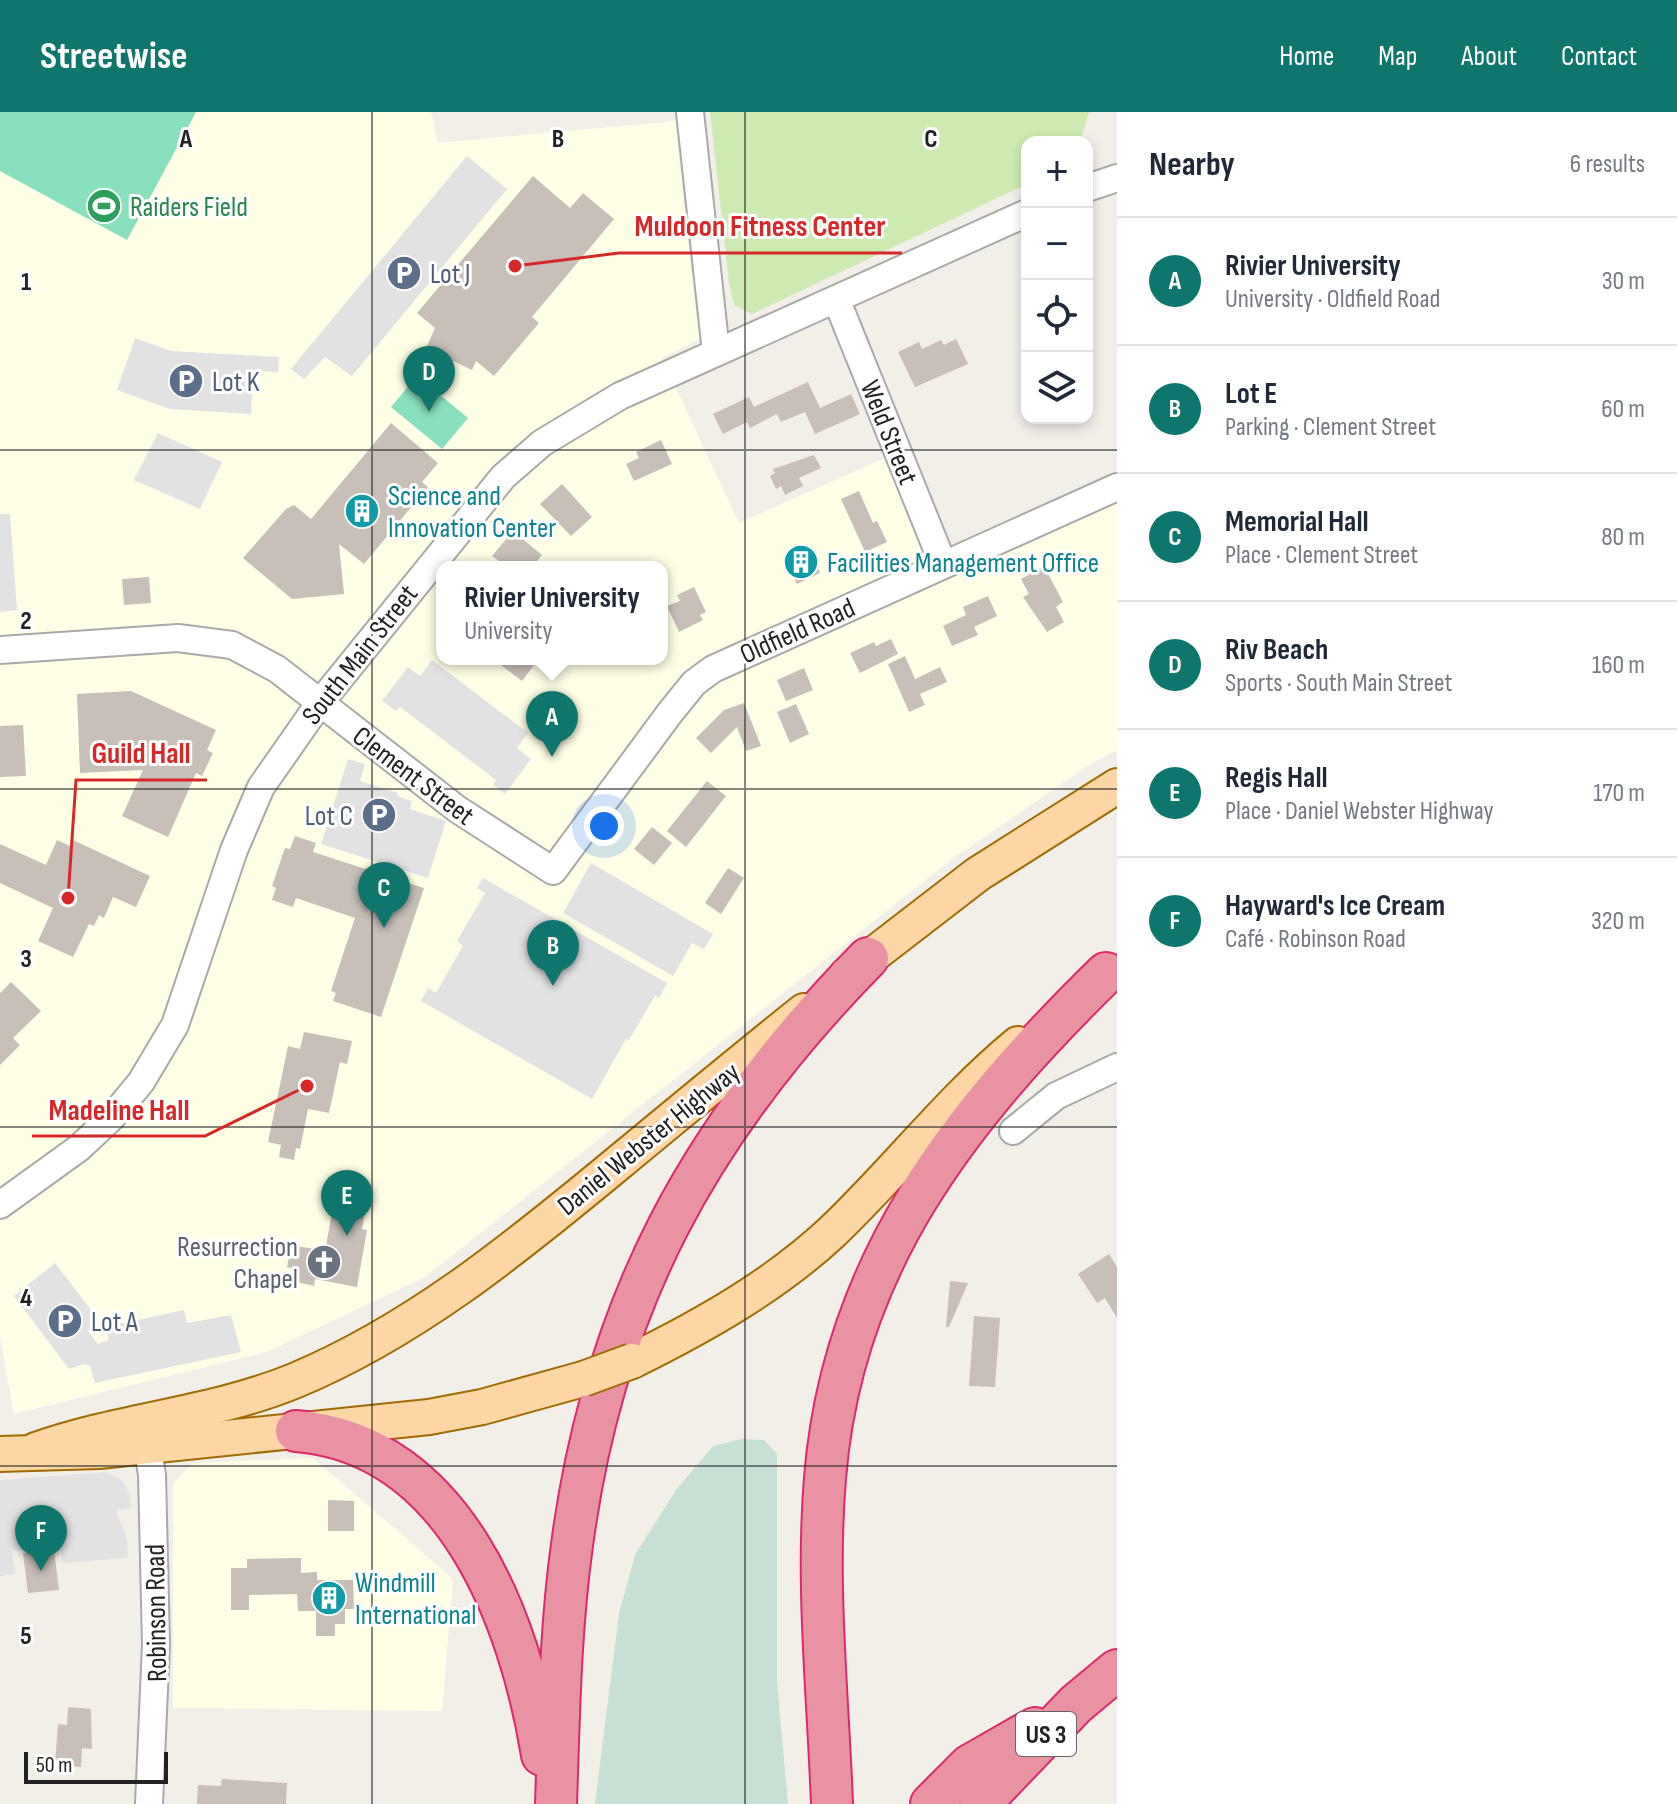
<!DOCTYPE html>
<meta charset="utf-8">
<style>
:root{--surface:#fff;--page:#f2f2f3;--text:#1f2937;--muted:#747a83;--line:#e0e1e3;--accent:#0f766e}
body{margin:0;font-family:"Sofia Sans Condensed",sans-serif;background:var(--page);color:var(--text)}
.controls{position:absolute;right:24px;top:24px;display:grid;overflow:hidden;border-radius:16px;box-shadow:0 4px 12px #0003}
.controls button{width:72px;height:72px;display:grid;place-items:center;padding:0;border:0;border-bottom:2px solid var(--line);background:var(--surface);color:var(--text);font:40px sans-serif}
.scale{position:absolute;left:24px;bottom:20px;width:144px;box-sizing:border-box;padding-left:8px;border:4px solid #222;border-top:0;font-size:22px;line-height:28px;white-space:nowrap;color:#222;-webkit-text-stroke:6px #fff;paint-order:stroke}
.you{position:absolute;left:604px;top:714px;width:28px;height:28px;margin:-20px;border:6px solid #fff;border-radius:50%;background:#1a73e8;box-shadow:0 0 0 12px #1a73e833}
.badge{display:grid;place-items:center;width:52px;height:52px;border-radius:50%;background:var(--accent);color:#fff;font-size:26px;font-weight:700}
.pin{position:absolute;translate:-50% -66px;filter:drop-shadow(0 2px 4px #0008)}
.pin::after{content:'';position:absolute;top:42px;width:28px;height:24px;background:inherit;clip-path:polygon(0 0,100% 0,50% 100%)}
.popup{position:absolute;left:436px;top:449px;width:232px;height:104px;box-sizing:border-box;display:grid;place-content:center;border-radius:16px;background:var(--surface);filter:drop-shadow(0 2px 6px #0005);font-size:26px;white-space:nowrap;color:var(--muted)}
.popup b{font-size:30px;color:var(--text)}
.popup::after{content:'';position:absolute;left:50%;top:100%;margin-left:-16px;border:16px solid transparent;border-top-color:var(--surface)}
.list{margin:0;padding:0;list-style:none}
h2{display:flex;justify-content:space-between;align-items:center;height:104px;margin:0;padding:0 32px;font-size:34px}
h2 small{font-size:26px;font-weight:400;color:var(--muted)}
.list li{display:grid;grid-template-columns:52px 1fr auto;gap:24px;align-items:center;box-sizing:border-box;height:128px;padding:0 32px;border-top:2px solid var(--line)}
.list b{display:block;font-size:30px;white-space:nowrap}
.list p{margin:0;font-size:26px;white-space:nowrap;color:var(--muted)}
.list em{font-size:26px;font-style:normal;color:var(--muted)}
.icon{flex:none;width:44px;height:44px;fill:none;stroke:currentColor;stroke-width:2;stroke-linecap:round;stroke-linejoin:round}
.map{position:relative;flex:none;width:1117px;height:1692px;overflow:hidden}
header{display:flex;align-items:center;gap:48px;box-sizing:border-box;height:112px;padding:0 40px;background:var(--accent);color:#fff}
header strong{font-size:38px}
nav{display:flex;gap:44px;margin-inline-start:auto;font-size:28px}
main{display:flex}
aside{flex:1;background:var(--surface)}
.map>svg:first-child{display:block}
.education{fill:#ffffe5;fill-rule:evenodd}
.grass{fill:#cdebb0}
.wetland{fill:#c6e0d4}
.pitch{fill:#88e0be}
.parking{fill:#e2e2e2}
.building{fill:#c7bfb8}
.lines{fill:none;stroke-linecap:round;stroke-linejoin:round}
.minor-casing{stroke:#a9a9a9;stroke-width:30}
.major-casing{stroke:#a06b00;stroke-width:38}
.highway-casing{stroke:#dc2a67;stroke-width:44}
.minor{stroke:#fff;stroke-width:26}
.major{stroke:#fcd6a4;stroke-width:34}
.highway{stroke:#e892a2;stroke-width:40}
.major-bridge-casing{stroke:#a06b00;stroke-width:38;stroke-linecap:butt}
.major-bridge{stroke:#fcd6a4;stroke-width:34}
.grid{fill:none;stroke:#222;stroke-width:2;stroke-opacity:0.55}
.labels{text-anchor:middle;stroke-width:6;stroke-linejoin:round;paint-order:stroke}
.shield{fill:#fff;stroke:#646464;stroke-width:2}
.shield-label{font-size:26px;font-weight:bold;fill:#222}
.leisure-label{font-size:28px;fill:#27864d;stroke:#fff;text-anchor:start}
.service-label{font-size:28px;fill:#4e5e75;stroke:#fff;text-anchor:start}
.street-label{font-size:28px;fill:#222;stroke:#fff}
.culture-label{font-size:28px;fill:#0d838f;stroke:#fff;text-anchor:start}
.worship-label{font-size:28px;fill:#5b616d;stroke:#fff;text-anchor:end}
.grid-label{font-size:26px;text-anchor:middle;font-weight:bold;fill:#222;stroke:#fff;stroke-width:6;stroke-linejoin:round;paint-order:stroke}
.leader{fill:none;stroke:#d62828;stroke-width:3}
.callout-dot{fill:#d62828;stroke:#fff;stroke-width:3}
.callout-label{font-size:30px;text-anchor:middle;font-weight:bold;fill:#d62828;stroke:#fff;stroke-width:6;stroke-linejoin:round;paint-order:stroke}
</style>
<header>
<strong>Streetwise</strong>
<nav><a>Home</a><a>Map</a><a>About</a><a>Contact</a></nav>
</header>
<main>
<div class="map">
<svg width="1117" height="1692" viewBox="0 0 1117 1692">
<rect width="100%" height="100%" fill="#f2efe9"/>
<!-- education -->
<g class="education">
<path d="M0,0H431L438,31L675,9L699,227L662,246L739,411L887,345L941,469L1117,389V638L1090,652L951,748L425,1165L267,1240L14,1302L0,1226ZM442,455H662V547H442Z"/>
<polygon points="313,1346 453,1467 442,1599 173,1596 173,1372 192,1351"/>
</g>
<!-- grass -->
<polygon class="grass" points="710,0 1089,0 1080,30 1027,30 1027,72 752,202 734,193 729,171"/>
<!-- wetland -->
<polygon class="wetland" points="742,1327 764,1328 777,1342 777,1570 788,1692 595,1692 619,1502 635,1443 676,1378 713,1334"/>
<!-- pitch -->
<g class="pitch">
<polygon points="0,0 196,0 127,128 0,59"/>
<polygon points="417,264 468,306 442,337 391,295"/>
</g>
<!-- parking -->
<g class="parking">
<polygon points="467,44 507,77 352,264 325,245 304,267 291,257"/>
<polygon points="135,226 171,239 279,245 278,260 253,259 251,302 170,297 117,278"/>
<polygon points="158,321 222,350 200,397 134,368"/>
<polygon points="0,402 10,402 17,498 0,500"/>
<polygon points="432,548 528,621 517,636 531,647 505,682 493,673 496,668 400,595 396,599 382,589 408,555 420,564"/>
<polygon points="348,647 365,652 360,669 398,681 397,684 412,689 410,697 446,709 428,766 321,732"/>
<polygon points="591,751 713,822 704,837 692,831 673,864 563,801"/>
<polygon points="483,766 667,871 659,886 655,884 629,928 626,927 592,987 421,889 428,876 436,881 463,834 457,829 485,781 477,776"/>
<polygon points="55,1151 98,1207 88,1219 98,1232 109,1228 105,1215 184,1198 187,1211 231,1203 241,1240 95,1271 90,1254 84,1252 69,1257 14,1184"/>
<polygon points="105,1360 122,1368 129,1381 131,1396 116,1398 127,1427 128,1446 62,1451 60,1432 12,1439 15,1462 0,1464 0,1368"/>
</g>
<!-- building -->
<g class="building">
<polygon points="533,64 570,96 583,81 614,107 532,205 539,211 494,264 476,249 472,258 426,236 435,216 417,201"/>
<polygon points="956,227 968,252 915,275 898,240 919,230 922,237 941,228 944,233"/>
<polygon points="808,270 820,296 851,282 860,302 815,322 805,300 781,310 777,302 750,316 747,310 723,322 713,302 749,285 754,295"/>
<polygon points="391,311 438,351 422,370 428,375 364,452 339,432 344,482 292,487 243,446 286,397 294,393 311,407"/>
<polygon points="661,328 672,352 634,369 626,352 639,346 636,340"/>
<polygon points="814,343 821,356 799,366 803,374 785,383 781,374 776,377 770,364 775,361 773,357"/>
<polygon points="562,372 592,405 571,424 540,392"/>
<polygon points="859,379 873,411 877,409 887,430 865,440 841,387"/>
<polygon points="513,419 542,443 532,455 507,455 492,444"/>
<polygon points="808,434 820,461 797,472 784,445"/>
<polygon points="1044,454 1063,490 1056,495 1064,510 1047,520 1023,485 1029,482 1021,467"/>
<polygon points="149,465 151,491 124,493 122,467"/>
<polygon points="694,475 706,500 700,503 703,508 679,520 667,494 680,489 677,483"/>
<polygon points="988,484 997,504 974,515 978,523 952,534 943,514 966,503 963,495"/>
<polygon points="891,527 898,542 860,561 850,541 874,530 876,534"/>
<polygon points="905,544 915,567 940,555 947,570 920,582 925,593 909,600 888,552"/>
<polygon points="493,547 526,547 534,553 522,569"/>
<polygon points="804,556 813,578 786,589 777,568"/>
<polygon points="131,579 216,618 207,638 213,641 202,664 196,661 168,725 122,704 143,658 80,661 77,582"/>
<polygon points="744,591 761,634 746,639 737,615 711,641 696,626 724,598"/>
<polygon points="796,592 809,622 790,631 777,600"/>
<polygon points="23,613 26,664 0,665 0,614"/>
<polygon points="707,669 726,684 686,735 667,719"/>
<polygon points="652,715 672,731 654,753 634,737"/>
<polygon points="295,724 316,731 313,740 424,776 381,905 333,889 336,881 331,879 355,806 296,786 293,795 272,788 276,776 272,774 285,736 290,737"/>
<polygon points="57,728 70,734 73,728 150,764 136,795 113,785 104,806 99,803 94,814 89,812 73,845 38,829 53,796 0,771 0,732 46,753"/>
<polygon points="728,756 744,766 721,802 705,791"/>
<polygon points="11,870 41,899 13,926 20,933 0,953 0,881"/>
<polygon points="304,920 352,929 347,952 340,950 329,1001 308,997 300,1037 296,1036 294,1048 279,1045 281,1033 268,1030 288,934 300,937"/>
<polygon points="333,1095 365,1100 362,1117 367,1118 357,1175 315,1167 314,1174 296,1170 294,1157 287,1155 290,1139 295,1140 297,1134 325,1139"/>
<polygon points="1109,1142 1117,1155 1117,1206 1105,1186 1097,1191 1078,1162"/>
<polygon points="950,1169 968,1171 949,1215 946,1215"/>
<polygon points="974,1204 1000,1206 995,1275 969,1274"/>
<polygon points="328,1388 354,1389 354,1419 328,1419"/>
<polygon points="54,1438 59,1478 28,1481 23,1441"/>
<polygon points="301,1446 301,1461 317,1460 317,1468 353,1468 354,1497 345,1497 345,1512 335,1512 335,1524 316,1524 316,1499 298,1499 297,1482 249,1483 249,1498 231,1498 231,1456 247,1456 247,1447"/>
<polygon points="68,1595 91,1597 92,1637 82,1636 81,1655 55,1653 58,1612 67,1613"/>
<polygon points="222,1667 287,1671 286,1692 197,1692 198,1673 221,1674"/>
</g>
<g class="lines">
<!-- minor casing -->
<g class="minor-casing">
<g id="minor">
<polyline points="690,0 716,240"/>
<polyline points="1087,76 1117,66"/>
<polyline points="837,189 943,452"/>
<polyline points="0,538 178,526 232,533 277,557 457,697 553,759 669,602 694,571 713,557 1117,375"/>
<polyline points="1013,1019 1056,984 1117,955"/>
<polyline points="0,1093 79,1036 112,1005 141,970 175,913 234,738 261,675 319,592 503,365 542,331 620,284 1027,101"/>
<polyline points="145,1318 152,1363 156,1532 149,1692"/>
</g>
</g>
<!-- major casing -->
<g class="major-casing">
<g id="major">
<polyline points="847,863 978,762 1117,674"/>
<path d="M632,1249C703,1214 774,1174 832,1120C896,1059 950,988 1018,932"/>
<path d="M36,1338C120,1308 211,1303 294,1269C412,1220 513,1138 611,1057C675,1004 739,951 804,899"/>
<polyline points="0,1342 99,1339 429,1305 482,1295 583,1267"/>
</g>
</g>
<!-- highway casing -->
<g class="highway-casing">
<g id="highway">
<path d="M296,1319C454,1331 520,1507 542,1643"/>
<path d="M556,1692C559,1606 560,1519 572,1433C604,1192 699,1018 868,846"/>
<path d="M832,1692C828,1584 816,1474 825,1366C842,1153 959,1005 1106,861"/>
<polyline points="931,1692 970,1653 1035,1616"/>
<polyline points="980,1692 1076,1592 1117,1558"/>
</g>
</g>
<!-- minor -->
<use href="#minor" class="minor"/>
<!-- major -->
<use href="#major" class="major"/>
<!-- highway -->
<use href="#highway" class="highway"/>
<!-- major-bridge casing -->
<g class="major-bridge-casing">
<polyline id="major-bridge" points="583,1267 632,1249"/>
</g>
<!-- major-bridge -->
<use href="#major-bridge" class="major-bridge"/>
</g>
<!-- grid -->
<path class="grid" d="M372,0V1692M745,0V1692M0,338H1117M0,677H1117M0,1015H1117M0,1354H1117"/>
<!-- icons -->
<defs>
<g id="stadium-disc" transform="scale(1.8)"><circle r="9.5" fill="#2e9e5b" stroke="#fff"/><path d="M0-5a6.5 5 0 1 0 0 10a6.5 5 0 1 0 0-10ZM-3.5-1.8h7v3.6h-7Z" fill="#fff"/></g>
<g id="parking-disc" transform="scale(1.8)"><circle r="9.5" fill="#5c6f8a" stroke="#fff"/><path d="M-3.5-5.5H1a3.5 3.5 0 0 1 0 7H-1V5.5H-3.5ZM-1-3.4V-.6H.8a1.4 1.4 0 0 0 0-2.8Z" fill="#fff"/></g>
<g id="building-disc" transform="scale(1.8)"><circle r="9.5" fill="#0f9aa8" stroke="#fff"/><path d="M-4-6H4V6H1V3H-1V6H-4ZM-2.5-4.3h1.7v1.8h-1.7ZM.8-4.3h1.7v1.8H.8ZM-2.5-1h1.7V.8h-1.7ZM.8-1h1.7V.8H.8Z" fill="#fff"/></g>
<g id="church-disc" transform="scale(1.8)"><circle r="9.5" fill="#6b7280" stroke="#fff"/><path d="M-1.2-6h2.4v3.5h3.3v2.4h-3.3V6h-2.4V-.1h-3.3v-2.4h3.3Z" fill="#fff"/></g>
</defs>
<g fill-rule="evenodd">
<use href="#stadium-disc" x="104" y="94"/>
<use href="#parking-disc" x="404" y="161"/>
<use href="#parking-disc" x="186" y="269"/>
<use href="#building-disc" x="362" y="399"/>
<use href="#building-disc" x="801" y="450"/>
<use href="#parking-disc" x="379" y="703"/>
<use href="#church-disc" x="324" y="1150"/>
<use href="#parking-disc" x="65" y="1209"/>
<use href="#building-disc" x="329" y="1486"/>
</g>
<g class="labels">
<!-- shield labels -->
<rect class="shield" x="1016" y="1600" width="60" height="44" rx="6"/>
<g class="shield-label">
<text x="1046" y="1631">US 3</text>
</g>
<!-- leisure labels -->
<g class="leisure-label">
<text x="130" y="104">Raiders Field</text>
</g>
<!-- service labels -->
<g class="service-label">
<text x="430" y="171">Lot J</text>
<text x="212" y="279">Lot K</text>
<text x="353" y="713" text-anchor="end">Lot C</text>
<text x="91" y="1219">Lot A</text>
</g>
<!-- street labels -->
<g class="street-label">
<text transform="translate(890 320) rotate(68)" y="10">Weld Street</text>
<text transform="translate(797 518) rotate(-24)" y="10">Oldfield Road</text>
<text transform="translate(359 542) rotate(-52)" y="10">South Main Street</text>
<text transform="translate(414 663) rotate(37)" y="10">Clement Street</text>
<text transform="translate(648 1026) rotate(-39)" y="10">Daniel Webster Highway</text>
<text transform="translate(155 1501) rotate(-91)" y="10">Robinson Road</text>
</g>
<!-- culture labels -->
<g class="culture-label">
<text x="388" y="393">Science and<tspan x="388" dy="32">Innovation Center</tspan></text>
<text x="827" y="460">Facilities Management Office</text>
<text x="355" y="1480">Windmill<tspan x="355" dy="32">International</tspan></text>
</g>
<!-- worship labels -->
<g class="worship-label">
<text x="298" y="1144">Resurrection<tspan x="298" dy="32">Chapel</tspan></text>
</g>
</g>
<g class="grid-label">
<text x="186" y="35">A</text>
<text x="558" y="35">B</text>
<text x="931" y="35">C</text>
<text x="26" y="178">1</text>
<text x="26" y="517">2</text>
<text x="26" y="855">3</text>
<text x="26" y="1194">4</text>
<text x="26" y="1532">5</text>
</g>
<!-- callouts -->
<path class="leader" d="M515 154L619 141H902M68 786L76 668H207M307 974L205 1024H32"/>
<g class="callout-dot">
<circle cx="515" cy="154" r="8"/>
<circle cx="68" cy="786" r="8"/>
<circle cx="307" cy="974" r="8"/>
</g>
<g class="callout-label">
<text x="760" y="124">Muldoon Fitness Center</text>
<text x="141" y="651">Guild Hall</text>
<text x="119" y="1008">Madeline Hall</text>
</g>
</svg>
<div class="controls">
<button>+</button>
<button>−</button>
<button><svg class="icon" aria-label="locate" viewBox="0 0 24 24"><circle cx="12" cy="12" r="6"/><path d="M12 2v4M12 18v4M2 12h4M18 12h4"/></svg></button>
<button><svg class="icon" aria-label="layers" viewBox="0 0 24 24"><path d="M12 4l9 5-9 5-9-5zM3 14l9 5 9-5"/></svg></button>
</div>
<div class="scale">50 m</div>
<div class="you"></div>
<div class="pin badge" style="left:552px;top:645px">A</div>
<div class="popup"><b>Rivier University</b>University</div>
<div class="pin badge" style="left:553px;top:874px">B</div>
<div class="pin badge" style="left:384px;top:816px">C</div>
<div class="pin badge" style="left:429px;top:300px">D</div>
<div class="pin badge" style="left:347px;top:1124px">E</div>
<div class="pin badge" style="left:41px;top:1459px">F</div>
</div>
<aside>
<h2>Nearby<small>6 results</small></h2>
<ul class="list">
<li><span class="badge">A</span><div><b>Rivier University</b><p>University · Oldfield Road</p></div><em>30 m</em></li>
<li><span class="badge">B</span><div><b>Lot E</b><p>Parking · Clement Street</p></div><em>60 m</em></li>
<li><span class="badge">C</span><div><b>Memorial Hall</b><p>Place · Clement Street</p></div><em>80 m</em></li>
<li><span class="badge">D</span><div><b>Riv Beach</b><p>Sports · South Main Street</p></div><em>160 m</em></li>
<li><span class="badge">E</span><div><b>Regis Hall</b><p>Place · Daniel Webster Highway</p></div><em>170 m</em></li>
<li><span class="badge">F</span><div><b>Hayward's Ice Cream</b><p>Café · Robinson Road</p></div><em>320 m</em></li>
</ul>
</aside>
</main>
